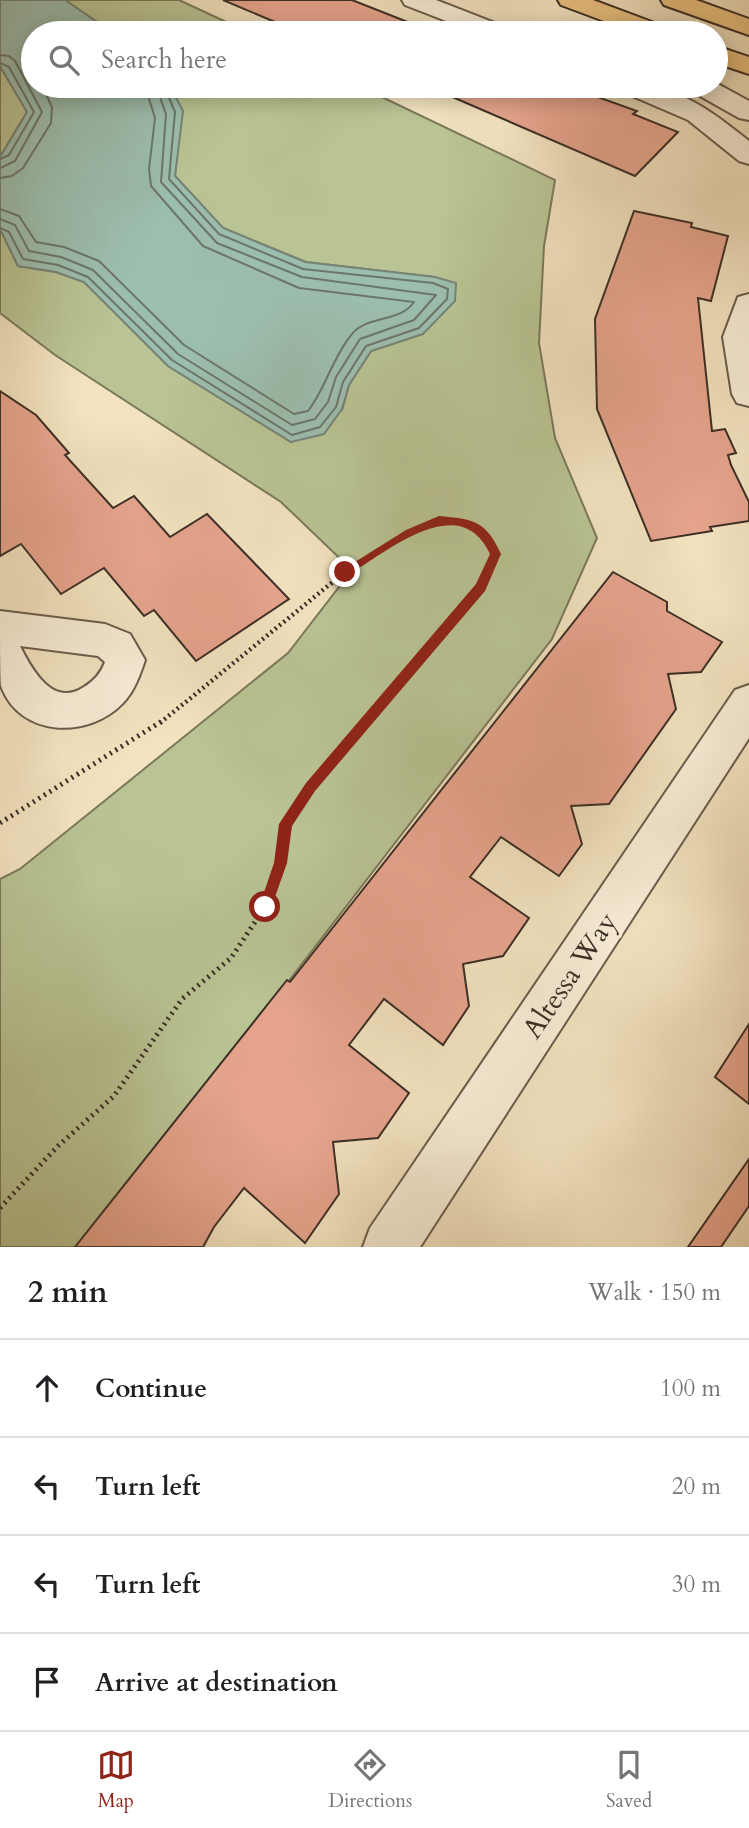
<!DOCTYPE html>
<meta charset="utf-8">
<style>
:root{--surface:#fff;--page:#f6f6f6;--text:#202124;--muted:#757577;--line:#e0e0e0;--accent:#8f2418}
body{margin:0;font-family:Cardo,serif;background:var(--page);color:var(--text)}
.stop{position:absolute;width:21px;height:21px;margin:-16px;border:5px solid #8f2418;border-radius:50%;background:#fff}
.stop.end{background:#8f2418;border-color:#fff;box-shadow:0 2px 7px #0008}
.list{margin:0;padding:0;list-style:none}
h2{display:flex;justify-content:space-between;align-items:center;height:91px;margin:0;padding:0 28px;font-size:30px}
h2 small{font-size:23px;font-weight:400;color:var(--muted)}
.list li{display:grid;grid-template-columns:46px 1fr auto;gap:21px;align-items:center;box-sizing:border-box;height:98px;padding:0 28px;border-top:2px solid var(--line)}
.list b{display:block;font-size:26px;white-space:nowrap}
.list em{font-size:23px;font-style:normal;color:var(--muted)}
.icon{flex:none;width:38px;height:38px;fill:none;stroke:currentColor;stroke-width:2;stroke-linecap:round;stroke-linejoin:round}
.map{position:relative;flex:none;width:749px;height:1247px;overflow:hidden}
.search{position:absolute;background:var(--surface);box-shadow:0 4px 18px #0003;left:21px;right:21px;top:21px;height:77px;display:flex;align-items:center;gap:18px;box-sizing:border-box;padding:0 24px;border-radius:38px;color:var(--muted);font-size:26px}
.sheet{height:483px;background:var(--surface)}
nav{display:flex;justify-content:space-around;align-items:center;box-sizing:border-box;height:98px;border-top:2px solid var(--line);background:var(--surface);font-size:19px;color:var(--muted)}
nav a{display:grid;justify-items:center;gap:4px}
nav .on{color:var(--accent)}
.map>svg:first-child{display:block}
.green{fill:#b9c393;stroke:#7a795c;stroke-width:2}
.water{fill:#9cbeae;stroke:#768578;stroke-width:2}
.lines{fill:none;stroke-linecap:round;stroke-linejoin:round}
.shore{stroke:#6c766a;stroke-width:2}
.building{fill:#e6a48d;stroke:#3c2f26;stroke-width:2}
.minor-casing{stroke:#6a5c4c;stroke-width:4}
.major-casing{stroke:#3c2f26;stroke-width:4}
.path-far1{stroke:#3c2f26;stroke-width:4.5;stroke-dasharray:2 3.5;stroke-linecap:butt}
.path{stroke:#3c2f26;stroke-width:5;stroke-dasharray:2 4.5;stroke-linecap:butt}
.minor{fill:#f7ecd5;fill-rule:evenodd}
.major{fill:#e9c180;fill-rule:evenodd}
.route{fill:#8f2418}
.labels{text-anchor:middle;stroke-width:7;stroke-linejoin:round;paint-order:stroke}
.near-street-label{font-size:28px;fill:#3c2f26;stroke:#f7ecd5}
</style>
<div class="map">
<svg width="749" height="1247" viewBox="0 0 749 1247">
<rect width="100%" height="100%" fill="#f2e2bf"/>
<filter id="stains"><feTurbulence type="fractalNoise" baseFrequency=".00286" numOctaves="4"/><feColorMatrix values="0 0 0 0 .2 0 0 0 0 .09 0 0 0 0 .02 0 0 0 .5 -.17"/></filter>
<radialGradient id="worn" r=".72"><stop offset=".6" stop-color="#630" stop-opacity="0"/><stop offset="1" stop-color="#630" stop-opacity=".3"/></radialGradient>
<!-- green -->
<g class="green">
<polygon points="65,0 179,0 250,33 113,33"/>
<polygon points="0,66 27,112 0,157"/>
<polygon points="170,86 359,86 555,180 544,246 539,343 555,438 597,538 552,639 84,1247 0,1247 0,879 20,869 288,653 352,570 281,502 55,355 0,313 0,229 18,266 56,272 84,282 168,366 291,442 342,410 349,385 371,351 423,334 435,277 306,262 223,228 175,176 178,145"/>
</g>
<!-- water -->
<polygon class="water" points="0,0 65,0 113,33 33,33 33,86 170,86 183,111 175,176 223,228 305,262 435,277 456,283 455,301 423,334 371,351 349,385 342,409 324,434 291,442 168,366 84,282 56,272 18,266 0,229 0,157 27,112 0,66"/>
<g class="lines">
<!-- shore -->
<g class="shore">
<polyline points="0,55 9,56 15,61 42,112 15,161 0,168"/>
<polyline points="0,63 9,67 34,112 9,155 0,159"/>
<polyline points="0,178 12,176 23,168 51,123 52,107 42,86"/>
<path d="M0,209L19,216L36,242L64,247L99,261L184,345L294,414L308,411C326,388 332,358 352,334C367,315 400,323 414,302L299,288L203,246L151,186L149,169L155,118L145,86"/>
<polyline points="0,219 15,225 29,251 61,257 93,270 178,354 292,425 315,419 328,402 336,377 360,339 414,320 436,295 302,277 217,243 161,182 166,114 156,86"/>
<polyline points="0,228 9,232 23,259 58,265 88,277 172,360 292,435 320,427 336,407 343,382 366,346 419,328 447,299 448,289 433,283 303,269 219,234 169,179 175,112 164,86"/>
</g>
</g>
<!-- building -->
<g class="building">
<polygon points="223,0 352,0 433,32 301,33"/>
<polygon points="427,86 521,86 532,90 537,86 567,86 637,111 633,114 678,132 635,176"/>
<polygon points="634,211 692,223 691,227 728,236 711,301 698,298 712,431 725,429 736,453 728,455 731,465 749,502 749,521 710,527 712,531 651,541 597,409 595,319"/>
<polygon points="0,391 36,415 69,453 65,455 113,508 134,496 170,537 207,514 289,599 196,661 154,610 144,616 104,568 61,594 21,544 0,556"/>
<polygon points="613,572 667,602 667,611 722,642 701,672 668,674 676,709 609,804 571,806 582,844 559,876 501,837 470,877 529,918 503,956 463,964 469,1006 443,1045 384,999 349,1045 409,1093 378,1138 333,1142 339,1194 305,1243 244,1188 214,1227 203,1247 75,1247 287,980 290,982"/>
<polygon points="749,1024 749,1104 715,1077"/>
<polygon points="749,1159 749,1206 721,1247 688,1247"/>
</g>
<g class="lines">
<!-- minor casing -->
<g class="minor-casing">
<g id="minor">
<polygon points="402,0 436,0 508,28 512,33 477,33 405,5"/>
<polygon points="716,83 749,101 749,120 739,118 693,92 689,86 716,86"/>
<path d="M619,86C676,83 706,107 749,141V164L739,161L688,120L623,92Z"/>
<polygon points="749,294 749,406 737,403 732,394 723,337 738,297"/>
<path d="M0,611L105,624L130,634L145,660C140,675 134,692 123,703C89,739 20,738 1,686C0,673 0,627 0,611ZM20,646L98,656L105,662C101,673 94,681 84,687C53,708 32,670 20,646Z"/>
<polygon points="749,685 749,738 420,1247 363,1247 370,1228 735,690"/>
</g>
</g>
<!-- major casing -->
<g class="major-casing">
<g id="major">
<polygon points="558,0 593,0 668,28 672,33 636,33 561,5"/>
<polygon points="661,0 696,0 749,19 749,35 664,5"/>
<polygon points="716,46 749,57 749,74 716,63"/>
</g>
</g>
<!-- path-far1 -->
<polyline class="path-far1" points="160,723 345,572 410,532 439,520 469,523 487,535 496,554 481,587 365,723"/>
<!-- path -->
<g class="path">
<polyline points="0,823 162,721"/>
<polyline points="0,1208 58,1146 114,1096 182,999 231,958 265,907 280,863 286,824 310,787 366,721"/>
</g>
<!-- minor -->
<use href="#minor" class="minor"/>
<!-- major -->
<use href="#major" class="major"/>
</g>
<!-- route -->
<path class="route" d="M439,516C474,519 486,521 501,554L485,591L315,791L292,826L287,863L270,911H261L259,907L274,863L279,824L306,783L476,584L490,554C460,489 388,551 348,575L345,576L339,572L406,530Z"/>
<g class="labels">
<!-- near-street labels -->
<g class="near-street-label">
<text transform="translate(569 975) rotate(-56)" y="10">Altessa Way</text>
</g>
</g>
<rect width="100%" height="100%" filter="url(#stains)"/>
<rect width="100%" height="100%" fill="url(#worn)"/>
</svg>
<div class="stop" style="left:265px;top:907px"></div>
<div class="stop end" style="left:345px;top:572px"></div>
<div class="search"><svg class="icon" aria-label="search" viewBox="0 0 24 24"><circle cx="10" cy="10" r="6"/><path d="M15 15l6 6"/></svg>Search here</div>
</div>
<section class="sheet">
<h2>2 min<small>Walk · 150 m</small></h2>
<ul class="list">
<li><svg class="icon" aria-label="ahead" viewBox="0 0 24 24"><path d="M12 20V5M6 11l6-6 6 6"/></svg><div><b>Continue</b></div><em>100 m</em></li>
<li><svg class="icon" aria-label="left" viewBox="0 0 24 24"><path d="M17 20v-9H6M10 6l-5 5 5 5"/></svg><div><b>Turn left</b></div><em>20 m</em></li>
<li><svg class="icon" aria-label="left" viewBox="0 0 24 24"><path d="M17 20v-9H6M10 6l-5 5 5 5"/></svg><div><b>Turn left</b></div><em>30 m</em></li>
<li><svg class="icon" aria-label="arrive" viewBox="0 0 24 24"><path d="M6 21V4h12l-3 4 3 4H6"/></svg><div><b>Arrive at destination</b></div></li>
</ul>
</section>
<nav>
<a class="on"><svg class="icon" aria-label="map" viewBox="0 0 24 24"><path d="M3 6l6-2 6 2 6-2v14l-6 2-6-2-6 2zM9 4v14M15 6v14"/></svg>Map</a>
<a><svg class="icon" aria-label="directions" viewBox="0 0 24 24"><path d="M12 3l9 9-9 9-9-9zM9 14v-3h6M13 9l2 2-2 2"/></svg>Directions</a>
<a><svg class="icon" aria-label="saved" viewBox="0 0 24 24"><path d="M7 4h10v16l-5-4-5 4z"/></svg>Saved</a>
</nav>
